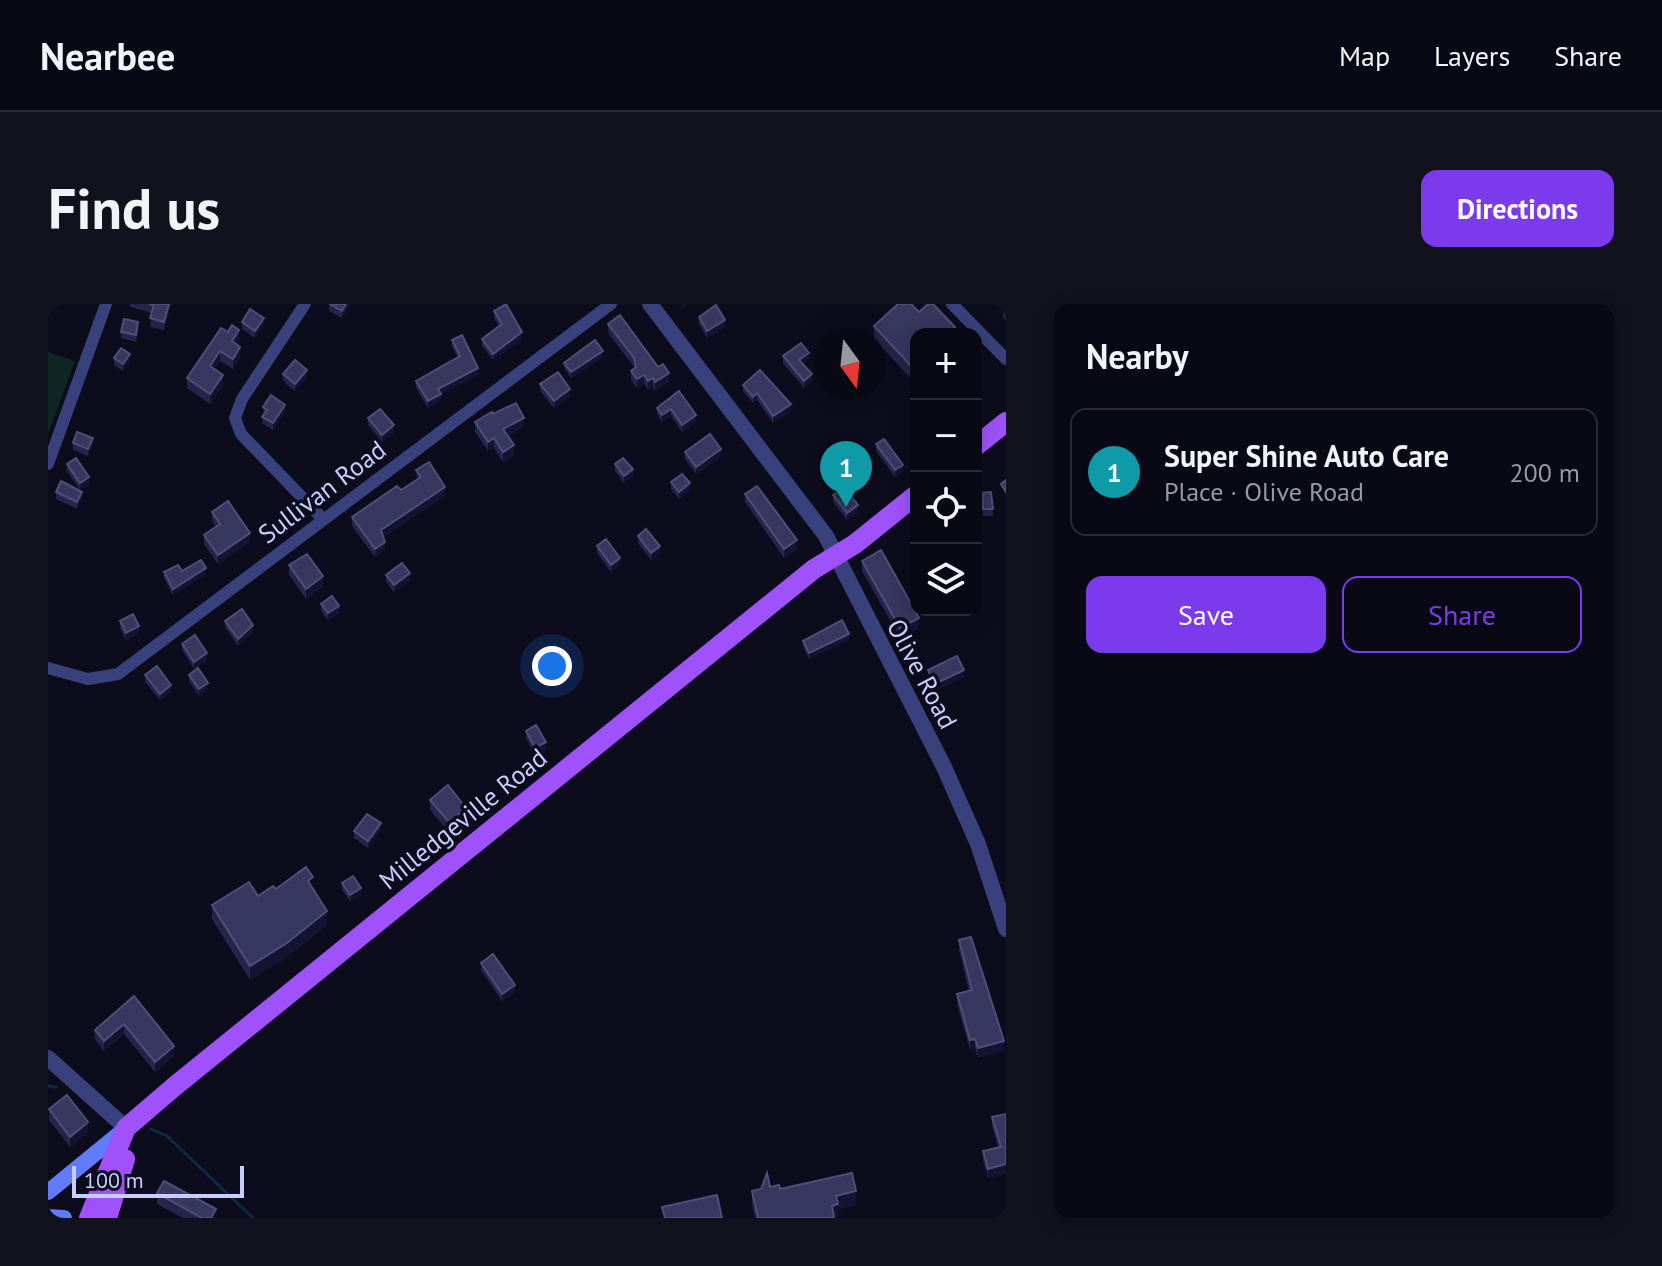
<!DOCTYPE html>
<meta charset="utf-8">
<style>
:root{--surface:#090916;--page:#12121f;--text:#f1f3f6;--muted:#999aa1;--line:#292a35;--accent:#7c3aed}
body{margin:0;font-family:"PT Sans",sans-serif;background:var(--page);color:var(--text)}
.controls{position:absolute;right:24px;top:24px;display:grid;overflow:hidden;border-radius:16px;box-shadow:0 4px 20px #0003}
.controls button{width:72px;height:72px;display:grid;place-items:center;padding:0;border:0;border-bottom:2px solid var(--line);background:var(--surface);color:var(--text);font:40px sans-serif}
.compass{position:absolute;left:766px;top:24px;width:72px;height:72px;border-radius:50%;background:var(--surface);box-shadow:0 4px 20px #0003;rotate:165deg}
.scale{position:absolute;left:24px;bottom:20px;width:172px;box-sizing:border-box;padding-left:8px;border:4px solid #c9cdfe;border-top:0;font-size:22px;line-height:28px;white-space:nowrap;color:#c9cdfe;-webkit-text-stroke:6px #0c0c1d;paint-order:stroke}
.you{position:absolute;left:504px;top:362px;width:28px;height:28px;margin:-20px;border:6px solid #fff;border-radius:50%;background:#1a73e8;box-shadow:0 0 0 12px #1a73e833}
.badge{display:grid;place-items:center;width:52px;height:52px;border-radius:50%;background:var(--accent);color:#fff;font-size:26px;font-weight:700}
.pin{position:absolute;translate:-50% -66px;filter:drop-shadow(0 2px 4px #0008)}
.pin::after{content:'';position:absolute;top:42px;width:28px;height:24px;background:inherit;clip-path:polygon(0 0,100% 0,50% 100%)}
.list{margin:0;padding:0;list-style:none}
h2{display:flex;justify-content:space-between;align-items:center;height:104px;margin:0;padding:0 32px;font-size:34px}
h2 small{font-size:26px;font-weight:400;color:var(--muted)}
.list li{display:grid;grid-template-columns:52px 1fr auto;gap:24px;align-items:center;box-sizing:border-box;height:128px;margin:0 16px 16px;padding:0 16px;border:2px solid var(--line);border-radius:16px}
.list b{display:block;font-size:30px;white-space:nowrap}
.list p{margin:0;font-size:26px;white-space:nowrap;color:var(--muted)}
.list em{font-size:26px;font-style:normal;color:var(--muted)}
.actions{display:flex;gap:16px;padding:24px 32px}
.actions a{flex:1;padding:18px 0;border:2px solid var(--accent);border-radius:16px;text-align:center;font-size:28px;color:var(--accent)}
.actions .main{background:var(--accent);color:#fff}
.icon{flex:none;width:44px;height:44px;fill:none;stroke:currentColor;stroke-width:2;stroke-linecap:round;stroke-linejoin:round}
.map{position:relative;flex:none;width:958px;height:914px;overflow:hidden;border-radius:16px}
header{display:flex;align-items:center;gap:48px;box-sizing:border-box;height:112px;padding:0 40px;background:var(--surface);border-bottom:2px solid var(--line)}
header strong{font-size:38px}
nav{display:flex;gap:44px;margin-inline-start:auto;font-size:28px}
.intro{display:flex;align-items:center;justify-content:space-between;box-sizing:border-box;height:192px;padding:0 48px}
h1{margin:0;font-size:56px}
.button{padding:20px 36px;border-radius:16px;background:var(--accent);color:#fff;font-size:28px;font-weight:700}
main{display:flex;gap:48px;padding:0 48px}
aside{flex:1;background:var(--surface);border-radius:16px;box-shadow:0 4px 20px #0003}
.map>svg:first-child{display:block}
.green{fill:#0f2722}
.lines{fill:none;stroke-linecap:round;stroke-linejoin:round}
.stream{stroke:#0c2a41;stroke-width:3}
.minor{stroke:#38417c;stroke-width:12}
.tertiary{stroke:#38417c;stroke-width:16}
.secondary{stroke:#627afc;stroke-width:16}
.primary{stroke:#9f52fc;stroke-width:20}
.wall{fill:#25254b}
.shaded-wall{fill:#141331}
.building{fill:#37375f;stroke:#4e4e78;stroke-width:2}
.labels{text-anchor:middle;stroke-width:7;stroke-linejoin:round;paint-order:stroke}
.street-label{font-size:26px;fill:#c9cdfe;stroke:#0c0c1d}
</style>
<header>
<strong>Nearbee</strong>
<nav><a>Map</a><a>Layers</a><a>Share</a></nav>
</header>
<div class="intro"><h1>Find us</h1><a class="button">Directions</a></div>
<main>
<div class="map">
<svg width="958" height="914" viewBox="0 0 958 914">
<rect width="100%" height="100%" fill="#0c0c1d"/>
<!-- green -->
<polygon class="green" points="0,48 27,57 0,130"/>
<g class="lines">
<!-- stream -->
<g class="stream">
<polyline points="0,782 8,783"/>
<polyline points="103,825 119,832 205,914"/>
</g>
<!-- minor -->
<g class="minor">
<polyline points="257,0 194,95 187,114 193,130 275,215"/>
<polyline points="904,0 958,55"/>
<polyline points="0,160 58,0"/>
<polyline points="0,364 40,375 70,370 563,0"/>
</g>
<!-- tertiary -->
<g class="tertiary">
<polyline points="602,0 778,232 896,463 930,540 958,625"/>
<polyline points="0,754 78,824"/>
</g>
<!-- secondary -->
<g class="secondary">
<polyline points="0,888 76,826"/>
<polyline points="0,913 16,914"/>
</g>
<!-- primary -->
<g class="primary">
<polyline points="928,142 958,118"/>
<polyline points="41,914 78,824 127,782 766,265 807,240 868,191"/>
<polyline points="59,914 77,855"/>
</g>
</g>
<!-- wall -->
<g class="wall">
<polygon points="82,0 123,0 116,26 102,23 104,9 82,3"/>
<polygon points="281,0 302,0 294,14 281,7"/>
<polygon points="958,1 958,17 955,13 955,3"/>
<polygon points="446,7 474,35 445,56 434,42 434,35 451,22 446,14"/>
<polygon points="871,8 907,30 864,76 826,35 826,22"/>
<polygon points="651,13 677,23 659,34 651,20"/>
<polygon points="194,18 216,21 207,34 194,25"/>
<polygon points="560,20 621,78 607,87 605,83 600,86 596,79 589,84 583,76 583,67 586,65 586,63 560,29"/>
<polygon points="90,25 88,38 73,34 73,28"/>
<polygon points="180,28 191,36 189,40 192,53 185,65 172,57 167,65 175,81 162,100 139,84 139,74"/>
<polygon points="404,36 430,71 393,90 393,96 380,104 368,84 368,77 410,54 404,43"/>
<polygon points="735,52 761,55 755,60 764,77 756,84 735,59"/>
<polygon points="555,53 523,74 516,64 516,59"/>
<polygon points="66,54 82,57 75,67 66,61"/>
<polygon points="235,70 259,73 247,87 235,77"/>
<polygon points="492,80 522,92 506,104 492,87"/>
<polygon points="695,81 743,107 725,119 709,96 705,99 695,87"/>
<polygon points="631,87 648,118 634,128 623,112 614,118 609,110 609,104"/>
<polygon points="215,103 237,107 225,126 214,119 216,111"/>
<polygon points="445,110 476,123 459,132 466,151 455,158 446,144 440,147 427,128 427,118"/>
<polygon points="320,114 346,128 334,138 320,121"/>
<polygon points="25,139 45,141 40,152 25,146"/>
<polygon points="828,140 855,167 847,173 828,147"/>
<polygon points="637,148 673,152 648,170 637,155"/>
<polygon points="19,160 41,180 32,186 19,167"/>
<polygon points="567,160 585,172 576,179 567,167"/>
<polygon points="368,166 397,192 335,233 337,246 327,253 304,222 304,213 353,186 369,176"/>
<polygon points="623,178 642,186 631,195 623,185"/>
<polygon points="8,188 34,194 29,205 8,195"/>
<polygon points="943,188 945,212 935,212 934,189"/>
<polygon points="697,190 749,245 736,254 697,198"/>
<polygon points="785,191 810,208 799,216 785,198"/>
<polygon points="164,208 202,238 170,260 156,240 156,231 168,223 164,217"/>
<polygon points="590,232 612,249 603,256 590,239"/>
<polygon points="549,242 572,261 563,268 549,249"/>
<polygon points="814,257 871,324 852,334 814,267"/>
<polygon points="241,261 275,283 258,295 241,271"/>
<polygon points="134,267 158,270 125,291 116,274 116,268"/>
<polygon points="338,271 362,276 346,288 338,278"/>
<polygon points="273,300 291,309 280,316 273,307"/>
<polygon points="72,317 91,329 78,336 72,324"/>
<polygon points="177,317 205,328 190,342 177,323"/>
<polygon points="801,336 761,355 755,343 755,337"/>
<polygon points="134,340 159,356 146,365 134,346"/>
<polygon points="880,366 916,373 887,387 880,373"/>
<polygon points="97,371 123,388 112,396 97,378"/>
<polygon points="141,371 160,386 151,392 141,377"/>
<polygon points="478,427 498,445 487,451 478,434"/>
<polygon points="382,496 418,514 401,528 382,506"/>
<polygon points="333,526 320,544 306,534 306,527"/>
<polygon points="294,579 313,591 302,597 294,586"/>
<polygon points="265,584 279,621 239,653 202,676 164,615 164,601 210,592 228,585"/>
<polygon points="911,636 956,746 930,754 927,744 922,746 909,700 909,690 921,687 911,645"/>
<polygon points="433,659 467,688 454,697 433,666"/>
<polygon points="86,692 126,752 107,768 76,730 56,747 47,735 47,726"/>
<polygon points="1,805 40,829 22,843 1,816"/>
<polygon points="958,810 958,869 940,874 935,856 935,847 950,843 944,822 944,813"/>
<polygon points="722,883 732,885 808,901 790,905 789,914 707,914 704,901 704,887"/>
<polygon points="109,889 168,914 135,914 109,900"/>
</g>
<!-- shaded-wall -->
<g class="shaded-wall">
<polygon points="121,0 123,0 116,26 116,18"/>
<polygon points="298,0 302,0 294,14 294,7"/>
<polygon points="633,0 641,0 633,6"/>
<polygon points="216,14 216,21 207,34 207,27"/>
<polygon points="677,16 677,23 659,34 659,27"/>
<polygon points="191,26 191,36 184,47 184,37"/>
<polygon points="474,28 474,35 445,56 445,50"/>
<polygon points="192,43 192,53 185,65 185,55"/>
<polygon points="172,47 172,57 162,73 162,62"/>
<polygon points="555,47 555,53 523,74 523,68"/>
<polygon points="761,49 761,55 751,62 751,56"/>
<polygon points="82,50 82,57 75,67 75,60"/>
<polygon points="868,59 868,73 864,76 864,63"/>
<polygon points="430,64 430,71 393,90 393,96 380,104 380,97 390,85"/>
<polygon points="259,66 259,73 247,87 247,80"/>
<polygon points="621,69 621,78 607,87 607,78"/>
<polygon points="764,70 764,77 756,84 756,77"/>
<polygon points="175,71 175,81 162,100 162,90"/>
<polygon points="596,71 596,79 589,84 589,75"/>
<polygon points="605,74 605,83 600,86 600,77"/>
<polygon points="522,85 522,92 506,104 506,97"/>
<polygon points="709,89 709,96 705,99 705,93"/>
<polygon points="743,100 743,107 725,119 725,112"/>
<polygon points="237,101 237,107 225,126 225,119"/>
<polygon points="623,105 623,112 614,118 614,111"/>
<polygon points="648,111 648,118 634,128 634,121"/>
<polygon points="476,114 476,123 455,134 455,125"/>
<polygon points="346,121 346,128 334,138 334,131"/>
<polygon points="45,134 45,141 40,152 40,145"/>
<polygon points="446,134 446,144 440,147 440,138"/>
<polygon points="466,141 466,151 455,158 455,148"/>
<polygon points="673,145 673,152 648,170 648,163"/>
<polygon points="855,161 855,167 847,173 847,166"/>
<polygon points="585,165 585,172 576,179 576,172"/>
<polygon points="41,173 41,180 32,186 32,179"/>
<polygon points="642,179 642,186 631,195 631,188"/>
<polygon points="397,183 397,192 333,235 333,226"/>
<polygon points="34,188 34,194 29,205 29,198"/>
<polygon points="810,201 810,208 799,216 799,209"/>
<polygon points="202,229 202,238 170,260 170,251"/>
<polygon points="749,236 749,245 736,254 736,245"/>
<polygon points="337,238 337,246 327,253 327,245"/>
<polygon points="612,242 612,249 603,256 603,249"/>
<polygon points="572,254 572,261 563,268 563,261"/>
<polygon points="158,264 158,270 125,291 125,285"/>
<polygon points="362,269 362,276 346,288 346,281"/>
<polygon points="275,272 275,283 258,295 258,285"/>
<polygon points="291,302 291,309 280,316 280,309"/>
<polygon points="871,314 871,324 852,334 852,324"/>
<polygon points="205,321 205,328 190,342 190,335"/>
<polygon points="91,322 91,329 78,336 78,329"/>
<polygon points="801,330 801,336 761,355 761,349"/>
<polygon points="159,349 159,356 146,365 146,358"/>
<polygon points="916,366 916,373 887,387 887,380"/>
<polygon points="160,379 160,386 151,392 151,385"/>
<polygon points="123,381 123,388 112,396 112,390"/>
<polygon points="498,438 498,445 487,451 487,444"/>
<polygon points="418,504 418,514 401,528 401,518"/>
<polygon points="333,519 333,526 320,544 320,537"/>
<polygon points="313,584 313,591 302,597 302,591"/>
<polygon points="279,607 279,621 239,653 202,676 202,662"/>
<polygon points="467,681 467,688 454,697 454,690"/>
<polygon points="76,720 76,730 56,747 56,737"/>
<polygon points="927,735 927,744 922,746 922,736"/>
<polygon points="956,737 956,746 930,754 930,744"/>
<polygon points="126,742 126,752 107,768 107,758"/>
<polygon points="40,818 40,829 22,843 22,833"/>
<polygon points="958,860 958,869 940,874 940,865"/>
<polygon points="808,887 808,901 790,905 790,914 784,914 784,902 788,892"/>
</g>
<!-- building -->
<g class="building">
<polygon points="101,0 121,0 116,18 102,14 106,1"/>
<polygon points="282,0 298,0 294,7"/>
<polygon points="458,0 474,28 445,50 434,35 454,20 446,7"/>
<polygon points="850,0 863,0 871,8 880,0 885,0 907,23 900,30 868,30 868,59 864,63 826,22"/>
<polygon points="668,1 677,16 659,27 651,13"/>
<polygon points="202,5 216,14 207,27 194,18"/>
<polygon points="572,11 610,63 615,60 621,69 607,78 605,74 600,77 596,71 589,75 583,67 588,63 586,54 560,20"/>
<polygon points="76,15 90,18 88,31 73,28"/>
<polygon points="184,21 191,26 184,37 192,43 185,55 172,47 162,62 175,71 162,90 139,74 173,24 180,28"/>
<polygon points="414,31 430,64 390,85 393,90 380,97 368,77 412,52 404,36"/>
<polygon points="547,36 555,47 523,68 516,59"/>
<polygon points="753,39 761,49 751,56 764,70 756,77 735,52"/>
<polygon points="73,44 82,50 75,60 66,54"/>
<polygon points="247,56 259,66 247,80 235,70"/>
<polygon points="712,66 743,100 725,112 709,89 705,93 695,81"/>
<polygon points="510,68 522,85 506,97 492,80"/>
<polygon points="631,87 648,111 634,121 623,105 614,111 609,104"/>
<polygon points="223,91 237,101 225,119 214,113 219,106 215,103"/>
<polygon points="468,99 476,114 455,125 466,141 455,148 446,134 440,138 427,118 444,108 445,110"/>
<polygon points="332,105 346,121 334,131 320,114"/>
<polygon points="29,128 45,134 40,145 25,139"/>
<polygon points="662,130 673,145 648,163 637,148"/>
<polygon points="836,135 855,161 847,166 828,140"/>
<polygon points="28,154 41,173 32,179 19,160"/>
<polygon points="575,154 585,165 576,172 567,160"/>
<polygon points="381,158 397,183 333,226 337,238 327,245 304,213 349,182 353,186 373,173 368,166"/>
<polygon points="634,170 642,179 631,188 623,178"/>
<polygon points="958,176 958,188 953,180"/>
<polygon points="13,177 34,188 29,198 8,188"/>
<polygon points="709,182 749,236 736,245 697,190"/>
<polygon points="796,183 810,201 799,209 785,191"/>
<polygon points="943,188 945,205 935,205 934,189"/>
<polygon points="180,197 202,229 170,251 156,231 172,220 164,208"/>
<polygon points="598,225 612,242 603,249 590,232"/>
<polygon points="558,235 572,254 563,261 549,242"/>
<polygon points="833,246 871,314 852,324 814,257"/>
<polygon points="259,250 275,272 258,285 241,261"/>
<polygon points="153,256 158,264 125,285 116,268 130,261 134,267"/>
<polygon points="354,259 362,269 346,281 338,271"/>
<polygon points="284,292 291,302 280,309 273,300"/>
<polygon points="194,305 205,321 190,335 177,317"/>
<polygon points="85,310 91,322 78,329 72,317"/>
<polygon points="794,316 801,330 761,349 755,337"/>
<polygon points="147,331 159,349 146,358 134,340"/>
<polygon points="909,352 916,366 887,380 880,366"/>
<polygon points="109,362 123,381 112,390 97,371"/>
<polygon points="150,364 160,379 151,385 141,371"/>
<polygon points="488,421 498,438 487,444 478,427"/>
<polygon points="400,481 418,504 401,518 382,496"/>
<polygon points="319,510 333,519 320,537 306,527"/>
<polygon points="258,563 265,573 260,577 279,607 239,639 202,662 164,601 201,578 210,592 225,582 228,585"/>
<polygon points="305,572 313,584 302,591 294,579"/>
<polygon points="923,633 956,737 930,744 927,735 922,736 909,690 924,686 911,636"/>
<polygon points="445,650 467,681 454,690 433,659"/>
<polygon points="86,692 126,742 107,758 76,720 56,737 47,726"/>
<polygon points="19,791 40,818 22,833 1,805"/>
<polygon points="958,810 958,860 940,865 935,847 953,843 944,813"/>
<polygon points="719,869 722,883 731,881 732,885 804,869 808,887 788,892 790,900 784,902 786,914 710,914 704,887 713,885"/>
<polygon points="116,877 168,905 163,914 154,914 109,889"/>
<polygon points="669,891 674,914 617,914 614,903"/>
</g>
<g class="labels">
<!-- street labels -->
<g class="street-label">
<text transform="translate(274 188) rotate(-37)" y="9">Sullivan Road</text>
<text transform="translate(874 370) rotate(62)" y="9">Olive Road</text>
<text transform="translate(415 515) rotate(-39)" y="9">Milledgeville Road</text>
</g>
</g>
</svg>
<div class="controls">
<button>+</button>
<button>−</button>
<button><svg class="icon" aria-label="locate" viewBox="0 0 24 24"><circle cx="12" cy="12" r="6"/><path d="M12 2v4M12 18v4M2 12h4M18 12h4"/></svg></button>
<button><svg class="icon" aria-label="layers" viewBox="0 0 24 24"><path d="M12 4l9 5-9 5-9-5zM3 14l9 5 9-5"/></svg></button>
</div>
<svg class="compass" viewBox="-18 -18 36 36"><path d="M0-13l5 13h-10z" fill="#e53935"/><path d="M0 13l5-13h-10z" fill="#999aa1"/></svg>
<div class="scale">100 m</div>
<div class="you"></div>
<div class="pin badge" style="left:798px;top:203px;background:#0f9aa8">1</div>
</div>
<aside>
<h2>Nearby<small></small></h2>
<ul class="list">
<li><span class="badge" style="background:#0f9aa8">1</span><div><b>Super Shine Auto Care</b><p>Place · Olive Road</p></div><em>200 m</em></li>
</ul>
<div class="actions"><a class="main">Save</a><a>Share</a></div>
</aside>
</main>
